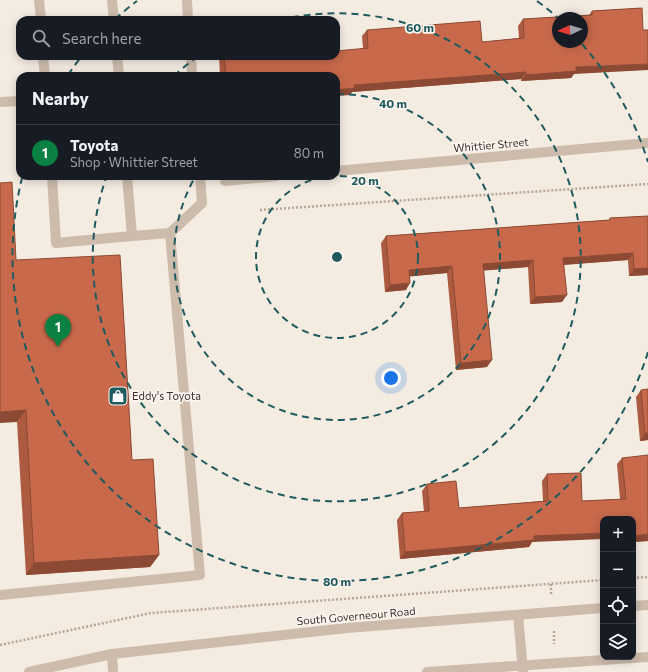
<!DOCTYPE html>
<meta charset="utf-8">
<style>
:root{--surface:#171b24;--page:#20242c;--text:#f1f3f6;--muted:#9ea1a6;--line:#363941;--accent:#0b8043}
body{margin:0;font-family:Commissioner,sans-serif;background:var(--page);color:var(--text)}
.controls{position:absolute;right:12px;bottom:12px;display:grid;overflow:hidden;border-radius:8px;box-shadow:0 2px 10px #0003}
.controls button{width:36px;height:36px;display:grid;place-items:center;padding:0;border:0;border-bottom:1px solid var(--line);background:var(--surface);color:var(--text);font:20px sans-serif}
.compass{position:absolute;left:552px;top:12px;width:36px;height:36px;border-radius:50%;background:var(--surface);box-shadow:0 2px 10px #0003;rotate:266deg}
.you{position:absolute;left:391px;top:378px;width:14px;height:14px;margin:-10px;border:3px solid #fff;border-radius:50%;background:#1a73e8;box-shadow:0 0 0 6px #1a73e833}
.badge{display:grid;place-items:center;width:26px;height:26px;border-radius:50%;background:var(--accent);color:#fff;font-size:13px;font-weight:700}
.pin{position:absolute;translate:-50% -33px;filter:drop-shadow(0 1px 2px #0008)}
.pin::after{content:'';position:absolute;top:21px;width:14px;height:12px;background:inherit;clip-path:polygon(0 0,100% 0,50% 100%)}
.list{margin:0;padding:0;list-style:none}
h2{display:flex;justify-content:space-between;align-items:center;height:52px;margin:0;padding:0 16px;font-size:17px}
h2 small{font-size:13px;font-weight:400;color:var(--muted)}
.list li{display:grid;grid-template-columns:26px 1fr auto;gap:12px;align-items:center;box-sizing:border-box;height:56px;padding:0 16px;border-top:1px solid var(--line)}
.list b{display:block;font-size:15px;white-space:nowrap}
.list p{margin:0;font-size:13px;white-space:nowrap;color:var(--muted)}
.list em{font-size:13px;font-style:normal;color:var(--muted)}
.icon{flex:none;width:22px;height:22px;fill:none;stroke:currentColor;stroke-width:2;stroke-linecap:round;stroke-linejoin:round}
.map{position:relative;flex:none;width:648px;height:672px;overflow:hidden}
.search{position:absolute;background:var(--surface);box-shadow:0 2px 10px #0003;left:16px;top:16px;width:324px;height:44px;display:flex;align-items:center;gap:10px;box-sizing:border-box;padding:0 14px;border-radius:12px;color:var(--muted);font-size:15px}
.panel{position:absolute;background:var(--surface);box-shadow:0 2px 10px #0003;left:16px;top:72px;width:324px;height:108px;border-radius:12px}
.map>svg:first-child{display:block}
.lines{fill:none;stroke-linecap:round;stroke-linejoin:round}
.path{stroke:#b9a596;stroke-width:2.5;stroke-dasharray:2 2;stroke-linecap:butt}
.lane{stroke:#cdbbac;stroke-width:10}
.street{stroke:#cdbbac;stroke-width:10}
.wall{fill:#ac5a40}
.shaded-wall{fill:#8c4a34}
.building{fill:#c8694b;stroke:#8c4a34;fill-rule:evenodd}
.ring{fill:none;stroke:#1f5a5e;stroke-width:2;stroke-dasharray:7 5}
.labels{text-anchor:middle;stroke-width:3.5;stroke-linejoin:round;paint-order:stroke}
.street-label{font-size:11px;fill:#3b302b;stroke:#fbf5ee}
.poi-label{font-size:11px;fill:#3b302b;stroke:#fbf5ee;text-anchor:start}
.centre{fill:#1f5a5e;stroke:#fbf5ee;stroke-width:2}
.ring-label{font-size:12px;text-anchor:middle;font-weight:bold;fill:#1f5a5e;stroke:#fbf5ee;stroke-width:3.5;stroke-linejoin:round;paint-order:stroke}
</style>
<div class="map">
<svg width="648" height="672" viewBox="0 0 648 672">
<rect width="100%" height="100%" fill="#f4ebe1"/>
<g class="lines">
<!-- path -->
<g class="path">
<polyline points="260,210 648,184"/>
<polyline points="633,578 648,577"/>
<polyline points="551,584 551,594"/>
<polyline points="554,631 554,644"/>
<polyline points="0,645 151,613 603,580"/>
</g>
<!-- lane -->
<g class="lane">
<polyline points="39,0 41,20"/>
<polyline points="112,0 114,20"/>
<polyline points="187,0 188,20"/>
<polyline points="43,56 45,76"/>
<polyline points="117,56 119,76"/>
<polyline points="191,56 192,76"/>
<polyline points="0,102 20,101"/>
<polyline points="52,176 56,243 132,236"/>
<polyline points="170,233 202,203 200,176"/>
<polyline points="0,595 200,575 170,233 132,236 127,176"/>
</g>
<!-- street -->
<g class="street">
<polyline points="336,171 648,143"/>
<polyline points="225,181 276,176"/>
<polyline points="633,606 648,605"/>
<polyline points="518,615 523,672"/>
<polyline points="112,654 113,672"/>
<polyline points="29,672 112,654 347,628 603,608"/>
<polyline points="427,672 648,657"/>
</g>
</g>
<!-- wall -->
<g class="wall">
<polygon points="642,8 574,74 571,78 521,81 521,79 352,92 350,95 336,76 220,76 219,56 336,56 363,48 362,36 367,30 482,42 519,38 518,26 523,19 589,15 592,11"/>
<polygon points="648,216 648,275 629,276 628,260 564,265 562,302 530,304 528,267 484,270 487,367 456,370 447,273 410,276 406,290 385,292 381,243 386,236 609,220 610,218"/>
<polygon points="16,260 132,460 159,555 150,567 26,575 17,422"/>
<polygon points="641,390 648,440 640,441 636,397"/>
<polygon points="622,458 648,541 633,542 633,519 532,542 529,547 400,559 397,520 402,513 424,512 422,491 427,484 459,508 543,501 542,481 547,474 582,501 620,499 617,464"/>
</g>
<!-- shaded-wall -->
<g class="shaded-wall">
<polygon points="648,64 648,70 574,74 571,78 521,81 526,75 576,67"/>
<polygon points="526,72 521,79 352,92 350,95 336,96 336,90 354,85"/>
<polygon points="633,253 628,260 559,265 563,258"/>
<polygon points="533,260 528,267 479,271 483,264"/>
<polygon points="452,266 447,273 405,277 409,270"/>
<polygon points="648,268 648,275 629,276 634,269"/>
<polygon points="410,283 406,290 385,292 390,285"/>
<polygon points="567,295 562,302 530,304 535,297"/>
<polygon points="492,360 487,367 456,370 461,363"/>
<polygon points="26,410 17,422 0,423 0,412"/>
<polygon points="648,433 648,440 640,441 645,434"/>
<polygon points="603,533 603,539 532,542 529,547 400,559 405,552 534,536"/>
<polygon points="648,534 648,541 633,542 633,536"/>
<polygon points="159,555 150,567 26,575 34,563"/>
</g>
<!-- building -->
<g class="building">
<path d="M642,8L643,30H648V64L576,67V71L526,75V72L354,85L355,88L336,90V76H226L224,56H336V51L368,48L367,30L480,21L482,42L524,38L523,19L592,15V11ZM558,18H582V42H558Z"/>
<polygon points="12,182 16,260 120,255 132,460 153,459 159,555 34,563 26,410 0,412 0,183"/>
<polygon points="648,216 648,268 634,269 633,253 563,258 567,295 535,297 533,260 483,264 492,360 461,363 452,266 409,270 410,283 390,285 386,236 610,220 610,218"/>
<polygon points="648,389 648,433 645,434 641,390"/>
<polygon points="648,455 648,534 633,536 633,519 603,519 603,533 534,536 534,540 405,552 402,513 429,511 427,484 456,481 459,508 548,501 547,474 581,473 582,501 626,499 622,458"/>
</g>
<!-- distance rings -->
<g class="ring">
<circle cx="337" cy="257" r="81"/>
<path d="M337 94A163 163 0 1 1 195 177"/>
<path d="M174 76A244 244 0 0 1 197 57M280 20A244 244 0 1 1 106 178"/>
<path d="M648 352A325 325 0 0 1 22 178M68 75A325 325 0 0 1 81 57M115 19A325 325 0 0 1 137 1M537 1A325 325 0 0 1 557 17M582 44A325 325 0 0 1 648 162"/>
</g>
<!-- icons -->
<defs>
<g id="shop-square" transform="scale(1)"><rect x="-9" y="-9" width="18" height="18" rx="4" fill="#1f5a5e" stroke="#fbf5ee"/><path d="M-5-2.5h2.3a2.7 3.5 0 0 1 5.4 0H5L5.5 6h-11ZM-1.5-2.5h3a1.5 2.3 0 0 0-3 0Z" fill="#fff"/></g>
</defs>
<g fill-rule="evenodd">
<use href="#shop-square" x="118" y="396"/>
</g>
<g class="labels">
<!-- street labels -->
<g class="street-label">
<text transform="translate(491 145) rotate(-5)" y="4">Whittier Street</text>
<text transform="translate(356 616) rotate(-5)" y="4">South Governeour Road</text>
</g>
<!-- poi labels -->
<g class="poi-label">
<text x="132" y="400">Eddy's Toyota</text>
</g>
</g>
<circle cx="337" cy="257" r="6" class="centre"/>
<g class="ring-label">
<text x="420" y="32">60 m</text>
<text x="393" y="108">40 m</text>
<text x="365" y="185">20 m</text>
<text x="337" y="586">80 m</text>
</g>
</svg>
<div class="controls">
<button>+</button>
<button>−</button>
<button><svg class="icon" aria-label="locate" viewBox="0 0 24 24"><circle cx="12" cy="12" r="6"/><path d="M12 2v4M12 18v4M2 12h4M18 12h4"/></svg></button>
<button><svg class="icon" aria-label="layers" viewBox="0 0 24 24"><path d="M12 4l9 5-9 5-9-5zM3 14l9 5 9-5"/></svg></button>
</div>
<svg class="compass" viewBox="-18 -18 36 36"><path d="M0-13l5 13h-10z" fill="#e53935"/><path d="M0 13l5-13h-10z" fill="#9ea1a6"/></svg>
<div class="you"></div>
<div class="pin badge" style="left:58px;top:347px">1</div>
<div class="search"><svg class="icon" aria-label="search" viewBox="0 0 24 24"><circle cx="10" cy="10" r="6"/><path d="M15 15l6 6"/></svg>Search here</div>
<section class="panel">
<h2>Nearby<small></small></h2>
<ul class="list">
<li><span class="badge">1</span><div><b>Toyota</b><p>Shop · Whittier Street</p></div><em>80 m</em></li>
</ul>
</section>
</div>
